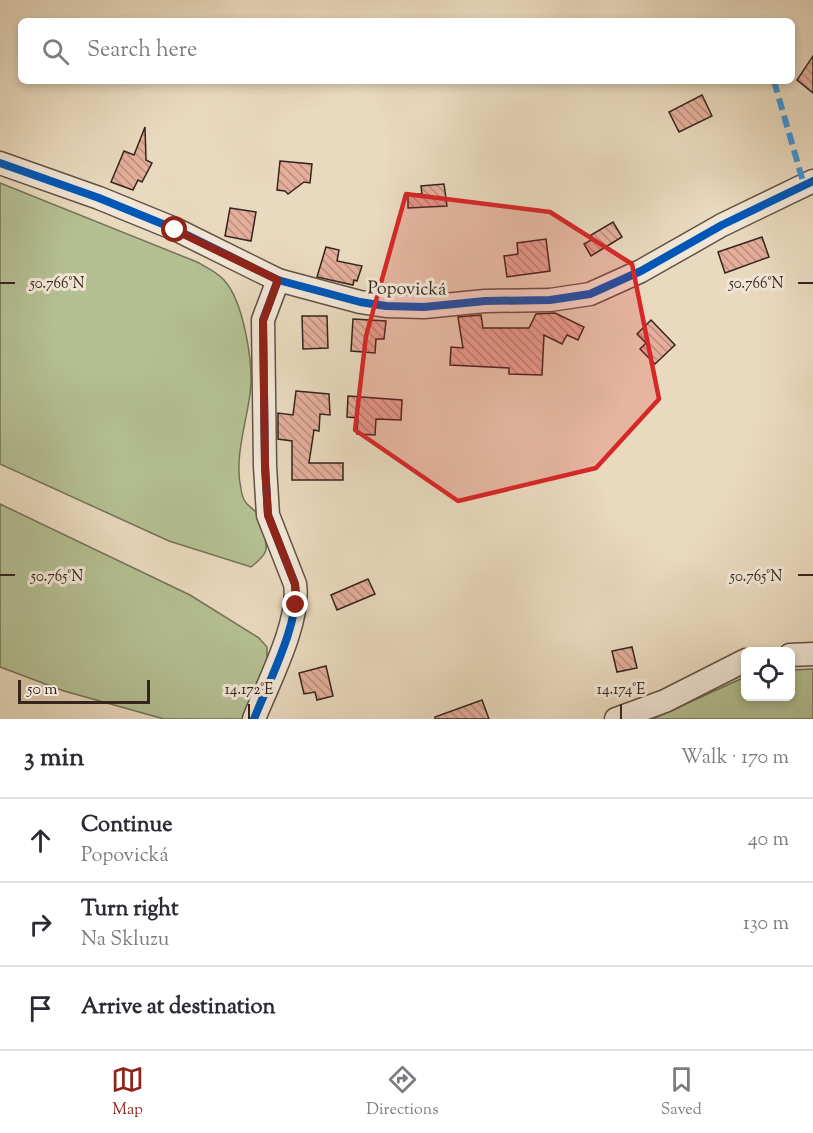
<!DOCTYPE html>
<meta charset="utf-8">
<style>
:root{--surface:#fff;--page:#f2f2f3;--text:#2b2b33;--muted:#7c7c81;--line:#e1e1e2;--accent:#8f2418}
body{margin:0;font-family:"Sorts Mill Goudy",serif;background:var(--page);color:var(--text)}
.controls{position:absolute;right:18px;bottom:18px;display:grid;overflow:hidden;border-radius:9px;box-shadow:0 3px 9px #0003}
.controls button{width:54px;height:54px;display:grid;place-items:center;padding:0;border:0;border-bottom:2px solid var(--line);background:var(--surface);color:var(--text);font:30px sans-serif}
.scale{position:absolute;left:18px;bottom:15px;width:132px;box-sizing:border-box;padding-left:6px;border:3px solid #35251d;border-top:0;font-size:16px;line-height:21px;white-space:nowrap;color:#35251d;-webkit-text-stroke:4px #f1e6d5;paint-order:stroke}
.stop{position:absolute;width:18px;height:18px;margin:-14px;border:4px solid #8f2418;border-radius:50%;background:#fff}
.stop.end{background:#8f2418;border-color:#fff;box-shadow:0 2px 6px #0008}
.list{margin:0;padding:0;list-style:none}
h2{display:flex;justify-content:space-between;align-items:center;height:78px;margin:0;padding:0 24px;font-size:26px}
h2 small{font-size:20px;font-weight:400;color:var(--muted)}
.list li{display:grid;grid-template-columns:39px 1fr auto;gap:18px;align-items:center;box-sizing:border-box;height:84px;padding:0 24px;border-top:2px solid var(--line)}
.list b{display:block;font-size:22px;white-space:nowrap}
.list p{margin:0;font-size:20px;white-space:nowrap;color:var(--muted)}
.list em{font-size:20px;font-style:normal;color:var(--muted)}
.icon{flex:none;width:33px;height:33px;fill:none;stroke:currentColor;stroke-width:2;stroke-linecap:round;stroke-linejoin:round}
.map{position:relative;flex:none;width:813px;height:719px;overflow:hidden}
.search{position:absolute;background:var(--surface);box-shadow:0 3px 9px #0003;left:18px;right:18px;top:18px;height:66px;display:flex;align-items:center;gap:15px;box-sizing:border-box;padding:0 21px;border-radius:9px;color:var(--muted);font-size:22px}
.sheet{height:330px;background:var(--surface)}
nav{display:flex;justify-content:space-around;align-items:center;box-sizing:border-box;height:84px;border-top:2px solid var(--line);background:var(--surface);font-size:16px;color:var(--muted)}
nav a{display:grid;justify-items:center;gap:3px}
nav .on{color:var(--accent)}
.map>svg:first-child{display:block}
.green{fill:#b4c093;stroke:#747258;stroke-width:1.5}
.building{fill:url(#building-back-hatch);stroke:#35251d;stroke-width:1.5}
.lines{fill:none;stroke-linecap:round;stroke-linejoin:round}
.minor-casing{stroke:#625245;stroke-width:25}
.minor{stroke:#f1e6d5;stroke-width:22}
.quiet{stroke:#3e95d5;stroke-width:6;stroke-dasharray:12 6;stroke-linecap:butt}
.cycleway-casing{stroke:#f1e6d5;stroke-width:11}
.cycleway{stroke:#0057b8;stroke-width:8}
.route{stroke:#8f2418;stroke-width:8}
.marked{fill:#d62828;fill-opacity:0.2;stroke:#d62828;stroke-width:4.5;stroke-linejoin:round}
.ticks{fill:none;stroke:#35251d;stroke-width:2}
.labels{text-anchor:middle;stroke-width:6;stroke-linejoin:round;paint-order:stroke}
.street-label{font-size:18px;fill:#35251d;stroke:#f1e6d5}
.ticks-label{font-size:15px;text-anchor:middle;fill:#35251d;stroke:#f1e6d5;stroke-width:6;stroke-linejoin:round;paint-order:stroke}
</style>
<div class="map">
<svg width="813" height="719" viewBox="0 0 813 719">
<defs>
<pattern id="building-back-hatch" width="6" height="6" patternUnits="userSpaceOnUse" patternTransform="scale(1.5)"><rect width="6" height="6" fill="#e4ae9b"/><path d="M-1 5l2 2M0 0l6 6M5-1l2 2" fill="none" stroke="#ba8d7e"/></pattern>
</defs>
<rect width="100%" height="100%" fill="#e9d9be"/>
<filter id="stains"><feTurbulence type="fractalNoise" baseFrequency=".00333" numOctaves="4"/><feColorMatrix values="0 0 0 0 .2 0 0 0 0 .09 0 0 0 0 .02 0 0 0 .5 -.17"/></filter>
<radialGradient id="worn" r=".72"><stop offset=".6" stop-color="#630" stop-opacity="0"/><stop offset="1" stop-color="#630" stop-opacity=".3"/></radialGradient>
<!-- green -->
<g class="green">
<path d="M0,183L197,262C206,267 217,272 224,280C244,302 254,365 250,394C246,425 234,458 241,489C244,508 251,504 258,515C260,519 261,524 262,528C269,549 269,553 251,567L169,541L0,464Z"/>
<polygon points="0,504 190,595 259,638 267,647 267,665 244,719 164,719 64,691 0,667"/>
<polygon points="813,669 813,719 653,719 745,677 746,696 790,696 791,670"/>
</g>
<!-- building -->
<g class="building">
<polygon points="813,56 813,93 797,80"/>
<polygon points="702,95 712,116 679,132 669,112"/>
<polygon points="145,127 146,160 152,163 142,182 138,180 133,190 111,182 124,151 134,155"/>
<polygon points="280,161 312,164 310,183 304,182 288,194 285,191 277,190"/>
<polygon points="444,184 447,206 408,208 408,194 422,194 421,186"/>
<polygon points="230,208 256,212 251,241 225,236"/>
<polygon points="613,222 622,237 591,256 584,244 593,239 591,235"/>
<polygon points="762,237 769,257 725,273 718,252"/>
<polygon points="546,239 550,271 507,277 504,256 518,254 517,243"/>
<polygon points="326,247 339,250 337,261 362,266 357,281 354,280 353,285 317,277"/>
<polygon points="555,313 584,327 578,340 567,335 562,344 544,335 542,375 509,374 509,368 450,365 451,347 463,348 458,317 481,315 483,328 529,328 536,314"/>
<polygon points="302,316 327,316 328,348 303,349"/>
<polygon points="353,319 386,321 384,339 376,339 375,353 351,351"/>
<polygon points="651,320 675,345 655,364 640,349 646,343 637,334"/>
<polygon points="296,391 329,394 330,415 320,414 319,431 314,430 309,463 343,463 343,480 292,480 292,441 278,439 278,413 293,415"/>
<polygon points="348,396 402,400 401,420 376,419 375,435 357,434 358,418 347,417"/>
<polygon points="368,579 375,594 337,610 331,595"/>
<polygon points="632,647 637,668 617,672 612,651"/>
<polygon points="326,666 333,696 317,700 315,692 304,694 299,673"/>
<polygon points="482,700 489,719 435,719 435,717"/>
</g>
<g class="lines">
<!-- minor casing -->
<g class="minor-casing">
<g id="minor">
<polyline points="0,163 99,198 175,229 278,280 360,302 386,306 424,307 485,301 550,300 590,294 641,271 722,225 813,181"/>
<polyline points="790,655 813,654"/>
<path d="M254,719C268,683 301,621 295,584L268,515L265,466L263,320L278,280"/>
<polyline points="616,719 665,701 746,660"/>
</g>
</g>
<!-- minor -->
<use href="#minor" class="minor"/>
<!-- quiet -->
<polyline class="quiet" points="774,81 804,185"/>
<!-- cycleway casing -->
<g class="cycleway-casing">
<g id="cycleway">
<polyline points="0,163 99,198 175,229 278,280 360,302 386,306 424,307 485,301 550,300 590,294 641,271 722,225 813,181"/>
<path d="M254,719C268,683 301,621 295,584L268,515L265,466L263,320L278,280"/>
</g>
</g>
<!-- cycleway -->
<use href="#cycleway" class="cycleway"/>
</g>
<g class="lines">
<!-- route -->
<polyline class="route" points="175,230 278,280 263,321 265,466 268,515 295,584 296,605"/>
</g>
<!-- marked area -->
<path class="marked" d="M406,194L550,212L632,264L659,399L596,468L458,501L355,430L366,336Z"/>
<!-- ticks -->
<path class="ticks" d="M0,283H15M798,283H813M0,575H15M798,575H813M249,704V719M621,704V719"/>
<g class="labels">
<!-- street labels -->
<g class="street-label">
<text transform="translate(407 288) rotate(1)" y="6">Popovická</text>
</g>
</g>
<g class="ticks-label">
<text x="57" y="288">50.766°N</text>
<text x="756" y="288">50.766°N</text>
<text x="57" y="581">50.765°N</text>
<text x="756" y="581">50.765°N</text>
<text x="249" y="694">14.172°E</text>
<text x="621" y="694">14.174°E</text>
</g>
<rect width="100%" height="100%" filter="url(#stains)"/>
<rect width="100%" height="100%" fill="url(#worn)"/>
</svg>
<div class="controls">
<button><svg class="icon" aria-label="locate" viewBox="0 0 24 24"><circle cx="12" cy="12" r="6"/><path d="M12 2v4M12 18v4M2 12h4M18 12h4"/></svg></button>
</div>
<div class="scale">50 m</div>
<div class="stop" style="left:175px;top:230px"></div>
<div class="stop end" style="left:296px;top:605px"></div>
<div class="search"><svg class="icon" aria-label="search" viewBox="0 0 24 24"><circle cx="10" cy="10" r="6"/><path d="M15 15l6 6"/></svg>Search here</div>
</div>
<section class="sheet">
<h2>3 min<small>Walk · 170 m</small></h2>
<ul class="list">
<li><svg class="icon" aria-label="ahead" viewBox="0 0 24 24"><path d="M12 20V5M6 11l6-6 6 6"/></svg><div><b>Continue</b><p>Popovická</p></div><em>40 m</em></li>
<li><svg class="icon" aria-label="right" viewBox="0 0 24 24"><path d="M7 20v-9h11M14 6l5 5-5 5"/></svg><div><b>Turn right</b><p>Na Skluzu</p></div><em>130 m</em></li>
<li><svg class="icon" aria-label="arrive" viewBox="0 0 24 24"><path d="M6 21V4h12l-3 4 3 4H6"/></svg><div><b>Arrive at destination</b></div></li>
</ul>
</section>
<nav>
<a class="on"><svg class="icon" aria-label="map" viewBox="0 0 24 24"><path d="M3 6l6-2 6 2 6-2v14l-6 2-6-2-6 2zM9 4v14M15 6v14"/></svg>Map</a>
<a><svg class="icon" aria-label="directions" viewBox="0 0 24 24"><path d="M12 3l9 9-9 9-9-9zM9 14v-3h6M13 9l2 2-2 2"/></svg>Directions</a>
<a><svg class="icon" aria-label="saved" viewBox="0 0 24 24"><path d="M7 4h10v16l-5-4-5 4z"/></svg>Saved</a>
</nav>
